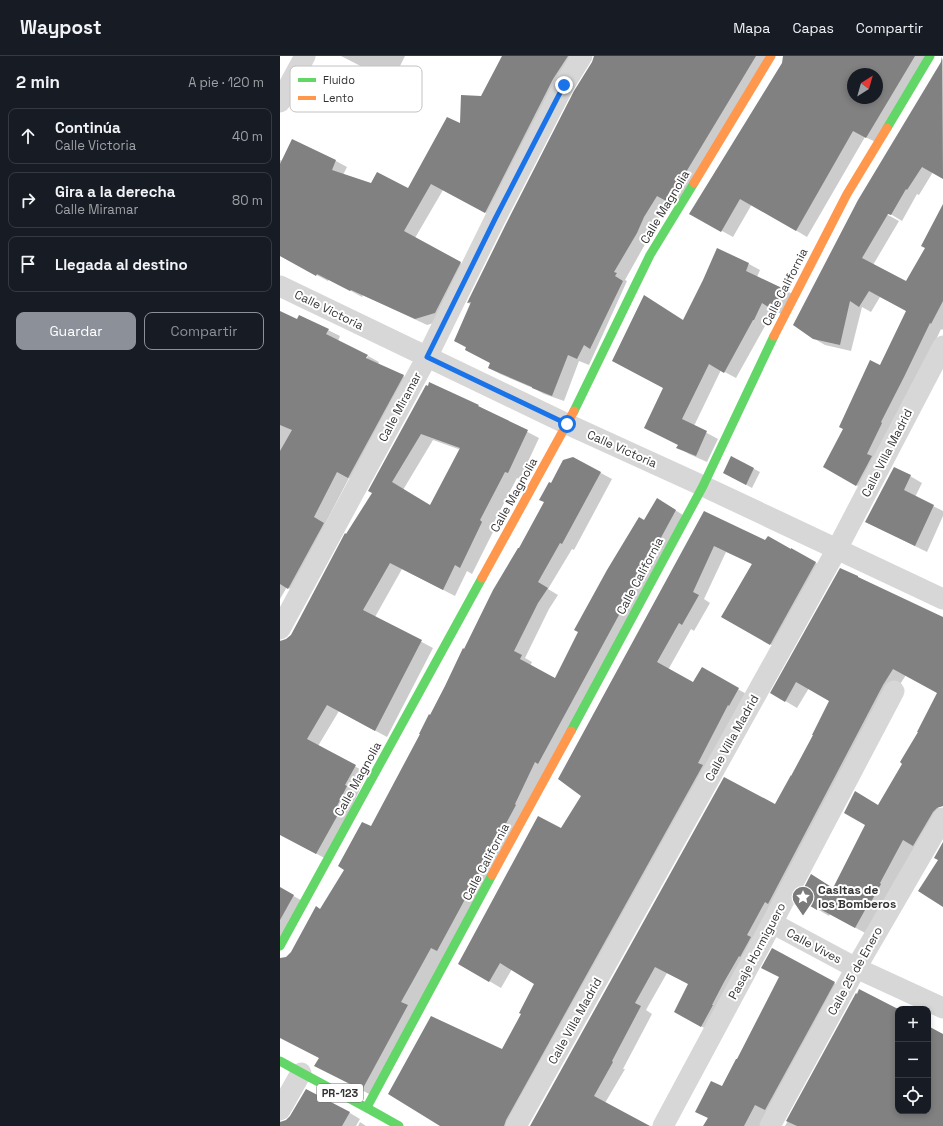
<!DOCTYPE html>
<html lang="es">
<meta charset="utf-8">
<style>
:root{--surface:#171b24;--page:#20242c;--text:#f1f3f6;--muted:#9ea1a6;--line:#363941;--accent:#8c9099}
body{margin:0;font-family:"Space Grotesk",sans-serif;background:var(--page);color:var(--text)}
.controls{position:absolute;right:12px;bottom:12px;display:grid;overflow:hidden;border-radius:8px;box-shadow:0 2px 6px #0003}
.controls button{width:36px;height:36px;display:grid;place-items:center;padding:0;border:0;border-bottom:1px solid var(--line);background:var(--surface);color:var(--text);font:20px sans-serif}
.compass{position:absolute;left:567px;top:12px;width:36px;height:36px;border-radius:50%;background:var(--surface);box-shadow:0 2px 6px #0003;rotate:37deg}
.stop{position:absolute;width:12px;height:12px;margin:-9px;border:3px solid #1a73e8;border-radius:50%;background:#fff}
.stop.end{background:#1a73e8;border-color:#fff;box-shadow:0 1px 4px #0008}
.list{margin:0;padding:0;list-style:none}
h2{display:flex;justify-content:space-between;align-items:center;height:52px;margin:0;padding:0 16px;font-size:17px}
h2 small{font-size:13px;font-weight:400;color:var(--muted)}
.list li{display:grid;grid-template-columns:26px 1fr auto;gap:12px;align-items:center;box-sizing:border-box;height:56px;margin:0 8px 8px;padding:0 8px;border:1px solid var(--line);border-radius:8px}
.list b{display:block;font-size:15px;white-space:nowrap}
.list p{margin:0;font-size:13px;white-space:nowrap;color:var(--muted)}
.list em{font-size:13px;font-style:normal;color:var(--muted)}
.actions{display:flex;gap:8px;padding:12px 16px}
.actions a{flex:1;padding:9px 0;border:1px solid var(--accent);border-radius:8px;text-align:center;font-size:14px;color:var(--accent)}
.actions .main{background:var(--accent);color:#fff}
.icon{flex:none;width:22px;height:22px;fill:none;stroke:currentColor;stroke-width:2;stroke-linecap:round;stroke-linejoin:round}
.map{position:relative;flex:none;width:663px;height:1070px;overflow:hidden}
header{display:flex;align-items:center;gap:24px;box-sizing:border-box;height:56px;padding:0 20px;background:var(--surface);border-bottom:1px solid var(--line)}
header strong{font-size:19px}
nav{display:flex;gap:22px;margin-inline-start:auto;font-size:14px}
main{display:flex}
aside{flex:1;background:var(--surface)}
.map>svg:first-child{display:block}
.shadow{fill:#0003;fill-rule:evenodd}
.building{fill:#818181;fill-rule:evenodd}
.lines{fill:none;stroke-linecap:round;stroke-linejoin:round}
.street{stroke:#d7d7d7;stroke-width:21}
.fast{stroke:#63d668;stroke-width:9}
.slow{stroke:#ff974d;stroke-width:9}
.route{stroke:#1a73e8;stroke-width:5}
.labels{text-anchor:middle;stroke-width:4;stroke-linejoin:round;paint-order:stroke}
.shield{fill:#fff;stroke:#707070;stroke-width:1}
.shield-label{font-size:11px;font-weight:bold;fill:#333}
.street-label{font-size:12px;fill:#333;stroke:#fff}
.poi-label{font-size:12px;font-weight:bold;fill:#333;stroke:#fff;text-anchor:start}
.key{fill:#fff;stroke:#c2c2c2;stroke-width:1}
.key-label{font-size:11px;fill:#333}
</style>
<header>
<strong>Waypost</strong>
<nav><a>Mapa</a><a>Capas</a><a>Compartir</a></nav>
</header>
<main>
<aside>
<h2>2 min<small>A pie · 120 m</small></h2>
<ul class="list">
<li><svg class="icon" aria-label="ahead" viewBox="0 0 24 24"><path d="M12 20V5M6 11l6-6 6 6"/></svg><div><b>Continúa</b><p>Calle Victoria</p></div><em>40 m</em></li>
<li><svg class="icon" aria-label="right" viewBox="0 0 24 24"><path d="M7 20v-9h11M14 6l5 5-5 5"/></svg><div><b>Gira a la derecha</b><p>Calle Miramar</p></div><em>80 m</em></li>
<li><svg class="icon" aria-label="arrive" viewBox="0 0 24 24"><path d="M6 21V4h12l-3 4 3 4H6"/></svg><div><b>Llegada al destino</b></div></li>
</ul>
<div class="actions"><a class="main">Guardar</a><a>Compartir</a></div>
</aside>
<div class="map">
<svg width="663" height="1070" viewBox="0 0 663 1070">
<rect width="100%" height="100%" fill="#fff"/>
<!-- shadow -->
<g class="shadow">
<polygon points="61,0 125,0 112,26"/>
<polygon points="230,0 304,0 216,162 163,134 135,182 191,213 167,263 147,269 83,239 82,241 49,223 48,225 0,200 0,104 3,105 56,105 67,111 63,119 92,128 129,133 181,69"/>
<polygon points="368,0 491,0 399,151 389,145 375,168 368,183 345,224 347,225 309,309 299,305 284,345 264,338 255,333 220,318 209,312 211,307 175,285 191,248 188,247 227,169"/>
<path d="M504,0H650L598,87L585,81L527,181L472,148L453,181L411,158L503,7ZM573,18H597V42H573Z"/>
<polygon points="663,2 663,122 653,116 639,139 637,138 622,165 607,156 606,158 619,165 593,209 627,227 646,192 663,150 663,273 662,274 661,273 635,328 588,436 544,410 600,310 627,255 600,241 591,256 582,251 571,295 545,289 533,282"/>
<polygon points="469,208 480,214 477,221 504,233 515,240 505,260 493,254 485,270 456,322 441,314 414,370 438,383 427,406 409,398 398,391 399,389 365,372 384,332 404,265"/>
<polygon points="0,256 18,265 48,274 60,280 58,285 85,307 88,300 99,306 98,308 123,320 135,326 80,428 69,422 45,468 20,539 7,531 0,543"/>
<path d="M150,328L198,350L259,382L240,423L237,422L211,472L214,474L192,518L187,515L175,540L122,513L95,561L153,592L107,681L59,655L38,690L87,717L48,804L0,778V583L1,586L6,584L11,579L93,437ZM153,384L181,394L150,450L123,434Z"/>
<polygon points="451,401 480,416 472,432 450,420"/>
<polygon points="293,402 332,423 294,494 292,493 268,533 278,539 269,553 245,602 252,606 250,610 276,623 364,466 389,450 406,461 93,1040 47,1016 40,1002 0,977 0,903 7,902 12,897 41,854 92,772 184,594 265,446 271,429"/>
<polygon points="630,420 642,427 635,441 663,455 663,460 647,496 598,472 586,466"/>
<polygon points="424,457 486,485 512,494 547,513 502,595 442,560 472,508 446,496 424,543 430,547 414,575 411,573 388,614 414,628 422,613 470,640 238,1070 161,1070 223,994 242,957 255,927 232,913 221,932 180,908 281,773 302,740"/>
<polygon points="561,513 663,563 663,741 657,751 663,755 587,878 550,858 549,860 520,843 554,833 623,708 658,637 626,619 615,636 433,977 407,962 409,928 387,917 366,954 372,958 343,1013 345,1013 325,1047 368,1070 251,1070 495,749 512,721 551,645 529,632 517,652 492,637"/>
<polygon points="0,832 24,846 0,890"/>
<polygon points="554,927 567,934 493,1070 424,1070 442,1031"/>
<polygon points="576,939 618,955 618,1055 648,1055 648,971 663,979 663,1070 505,1070"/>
<polygon points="26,1035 70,1057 80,1063 76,1070 0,1070 0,1064 1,1067 7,1065"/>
<polygon points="80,1066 86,1070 78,1070"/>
</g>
<!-- building -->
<g class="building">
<polygon points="222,0 288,0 273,23 205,157 151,128 124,175 181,206 155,257 135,263 71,234 70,235 37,218 36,220 0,200 0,108 12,83 56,104 52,114 91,127 97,116 128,132 167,61 180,67 181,39 201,40"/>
<polygon points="314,0 476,0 388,146 377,140 364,161 357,177 334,216 337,217 335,220 343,225 310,293 304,289 297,303 288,299 272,340 252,332 252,331 208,312 210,307 185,294 186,291 174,285 191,246 187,247 226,168 294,35 312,6"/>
<path d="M503,0H635L586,82L573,75L516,175L460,143L441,176L409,158L502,7ZM573,18H597V42H573Z"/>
<polygon points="662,0 663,123 642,111 627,134 626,133 611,159 608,158 582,202 626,225 645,192 641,190 663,148 663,245 651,268 650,267 624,321 601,366 602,367 587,398 592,400 576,430 543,411 563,373 559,371 590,304 600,309 626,255 589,235 579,251 570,245 560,289 533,283 513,269 578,144 661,6"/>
<polygon points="437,192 469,207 466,215 504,233 493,254 482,247 474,264 473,264 444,317 429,308 402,363 427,375 416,400 396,392 398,389 364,372 383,332 332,305 364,239 403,264 423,224"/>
<polygon points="0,255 17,263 19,259 49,273 46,278 88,299 86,302 124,319 68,422 57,416 34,461 44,467 8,533 0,528 0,395 12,374 0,369"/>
<path d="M149,326L199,349L198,350L248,374L228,417L225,416L200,464L202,466L180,512L175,509L163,534L110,507L83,554L142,584L95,675L47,649L27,683L76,709L65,729L67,730L56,752L60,755L36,798L0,779V585L6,583L11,579L65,477L66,478L92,437L88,435L146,329L148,330ZM141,378L180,392L150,449L112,426Z"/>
<polygon points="451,400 474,412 466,429 443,417"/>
<polygon points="293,401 321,416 282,488 280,487 258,526 268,532 258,547 234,595 242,599 240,603 275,622 298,576 294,574 327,514 359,461 364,464 377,442 396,454 258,708 255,706 235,748 236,749 157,895 151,892 135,921 121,946 128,949 82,1034 34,1010 39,1002 0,982 0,902 6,901 11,896 36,850 40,853 64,814 58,810 82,766 91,770 140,678 139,678 149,658 150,659 165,630 183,592 184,593 213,534 238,492 239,492 264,446 259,444 269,426 271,427 283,404"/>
<polygon points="614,411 631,419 624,434 654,449 635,490 585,466"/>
<polygon points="424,455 485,484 488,480 511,493 511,492 536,506 490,589 441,561 472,508 434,490 413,536 419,539 402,569 399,567 377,606 413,626 422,611 459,632 449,650 448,649 418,707 423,709 226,1064 224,1070 160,1070 108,1038 151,960 222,993 241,958 239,957 254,928 220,907 209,926 178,908 258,760 281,772 301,740 278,723"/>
<polygon points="560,512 578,520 578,521 663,561 663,750 657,752 653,756 633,790 623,784 600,827 601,828 591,846 590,845 575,872 538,852 537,854 518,843 531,818 553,832 585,769 564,757 575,735 598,749 622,708 620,706 638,676 637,676 657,637 613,613 603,629 488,848 485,846 467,879 471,881 460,901 459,900 444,926 432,949 433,949 421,971 394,956 408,928 375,911 355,947 361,950 332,1005 333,1006 314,1040 370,1070 250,1070 444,721 495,748 511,719 511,720 533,679 532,679 549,645 516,626 505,646 490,637"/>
<polygon points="663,786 663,851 638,835 658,804 654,802"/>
<polygon points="0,831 14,839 0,864"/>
<polygon points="492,892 555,926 485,1054 475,1049 464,1070 423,1070 428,1062 415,1056 431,1025 442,1030 456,1003 457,1003 499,921 481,912"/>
<polygon points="579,933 618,953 618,1055 648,1055 648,970 663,978 663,1070 517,1070 506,1065 576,937 577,938"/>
<polygon points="26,1033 70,1056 62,1070 0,1070 0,1066 6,1064 10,1060"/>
</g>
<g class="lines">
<!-- street -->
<g class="street">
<polyline points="0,46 25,0"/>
<polyline points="0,230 287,368 423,430 663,543"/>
<polyline points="0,573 147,301 215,163 284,29 302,0"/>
<polyline points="492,867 576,912 663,952"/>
<polyline points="0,1054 21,1017"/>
<polyline points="236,1070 557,493 663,290"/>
<polyline points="383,1070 492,867 614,635"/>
<polyline points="490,1070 576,912 663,762"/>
</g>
<!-- fast -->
<g class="fast">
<polyline points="607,72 650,0"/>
<polyline points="294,355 370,199 414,127"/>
<polyline points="291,675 423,430 494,280"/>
<polyline points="0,890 202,522"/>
<path d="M0,1005C39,1027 80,1047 119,1070"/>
<polyline points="87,1051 212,819"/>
</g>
<!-- slow -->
<g class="slow">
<polyline points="414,127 491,0"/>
<polyline points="494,280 567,138 607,72"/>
<polyline points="202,522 294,355"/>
<polyline points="212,819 291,675"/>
</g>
</g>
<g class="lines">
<!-- route -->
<polyline class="route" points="284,29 215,163 147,301 287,368"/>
</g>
<!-- icons -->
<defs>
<g id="sight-pin" transform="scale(1.15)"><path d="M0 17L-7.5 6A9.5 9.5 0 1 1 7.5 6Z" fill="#7a7a7a" stroke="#fff"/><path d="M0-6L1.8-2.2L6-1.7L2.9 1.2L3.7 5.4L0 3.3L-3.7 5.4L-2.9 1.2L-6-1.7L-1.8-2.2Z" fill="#fff"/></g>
</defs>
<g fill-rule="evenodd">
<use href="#sight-pin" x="523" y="841"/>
</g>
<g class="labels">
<!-- shield labels -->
<rect class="shield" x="37" y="1028" width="46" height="18" rx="3"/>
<g class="shield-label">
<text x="60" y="1041">PR-123</text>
</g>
<!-- street labels -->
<g class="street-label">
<text transform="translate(385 151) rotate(-59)" y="4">Calle Magnolia</text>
<text transform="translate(505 231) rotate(-63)" y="4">Calle California</text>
<text transform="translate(49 254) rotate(26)" y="4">Calle Victoria</text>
<text transform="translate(120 351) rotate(-62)" y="4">Calle Miramar</text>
<text transform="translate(342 393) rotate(24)" y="4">Calle Victoria</text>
<text transform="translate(607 397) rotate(-63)" y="4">Calle Villa Madrid</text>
<text transform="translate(234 439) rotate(-61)" y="4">Calle Magnolia</text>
<text transform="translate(360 520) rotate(-62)" y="4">Calle California</text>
<text transform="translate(452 682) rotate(-61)" y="4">Calle Villa Madrid</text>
<text transform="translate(78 723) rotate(-61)" y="4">Calle Magnolia</text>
<text transform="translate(206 806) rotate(-62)" y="4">Calle California</text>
<text transform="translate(534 890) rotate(28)" y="4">Calle Vives</text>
<text transform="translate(477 895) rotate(-62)" y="4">Pasaje Hormiguero</text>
<text transform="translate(575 915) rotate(-61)" y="4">Calle 25 de Enero</text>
<text transform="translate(295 965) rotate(-61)" y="4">Calle Villa Madrid</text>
</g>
<!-- poi labels -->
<g class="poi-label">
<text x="538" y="838">Casitas de<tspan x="538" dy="14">los Bomberos</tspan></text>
</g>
</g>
<!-- legend -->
<rect x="10" y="10" width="132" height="46" rx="6" class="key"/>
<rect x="18" y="22" width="18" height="4" fill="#63d668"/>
<rect x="18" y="40" width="18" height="4" fill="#ff974d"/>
<g class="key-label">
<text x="43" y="28">Fluido</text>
<text x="43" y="46">Lento</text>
</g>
</svg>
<div class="controls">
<button>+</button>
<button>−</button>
<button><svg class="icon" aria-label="locate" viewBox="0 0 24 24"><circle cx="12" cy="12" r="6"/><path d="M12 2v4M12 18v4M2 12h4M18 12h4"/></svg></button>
</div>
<svg class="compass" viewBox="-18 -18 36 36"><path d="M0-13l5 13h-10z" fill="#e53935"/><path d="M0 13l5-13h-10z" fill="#9ea1a6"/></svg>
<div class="stop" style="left:287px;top:368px"></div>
<div class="stop end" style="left:284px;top:29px"></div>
</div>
</main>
